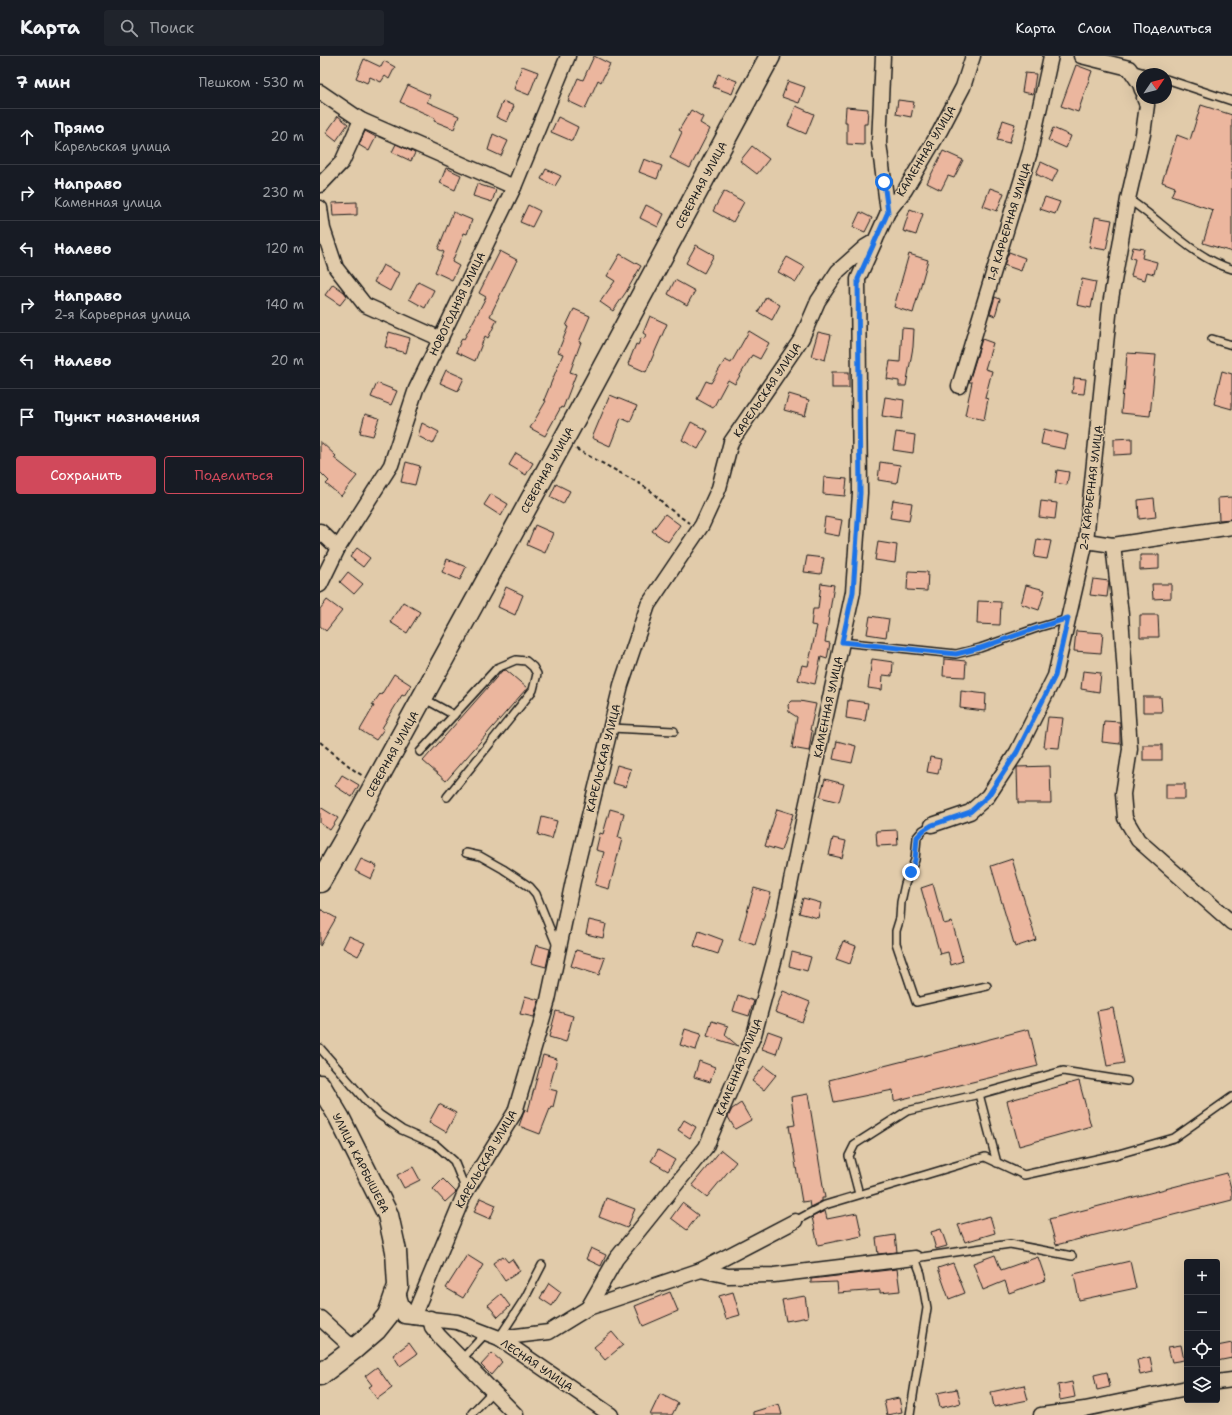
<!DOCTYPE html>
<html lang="ru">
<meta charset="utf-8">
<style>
:root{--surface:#171b24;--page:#20242c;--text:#f1f3f6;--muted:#9ea1a6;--line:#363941;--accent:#d1495b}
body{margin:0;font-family:"Shantell Sans",sans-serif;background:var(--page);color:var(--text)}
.controls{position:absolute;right:12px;bottom:12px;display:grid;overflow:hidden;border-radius:4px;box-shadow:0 4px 16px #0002}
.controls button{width:36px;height:36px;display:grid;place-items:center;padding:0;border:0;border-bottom:1px solid var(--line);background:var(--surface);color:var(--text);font:20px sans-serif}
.compass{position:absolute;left:816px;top:12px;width:36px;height:36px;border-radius:50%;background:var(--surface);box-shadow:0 4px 16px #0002;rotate:55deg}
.stop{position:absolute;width:12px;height:12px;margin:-9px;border:3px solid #1a73e8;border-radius:50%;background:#fff}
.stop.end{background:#1a73e8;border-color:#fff;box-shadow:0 1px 4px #0008}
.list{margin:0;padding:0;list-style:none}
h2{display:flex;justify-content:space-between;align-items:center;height:52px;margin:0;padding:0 16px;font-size:17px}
h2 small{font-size:13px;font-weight:400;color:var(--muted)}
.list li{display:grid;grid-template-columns:26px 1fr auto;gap:12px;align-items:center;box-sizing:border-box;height:56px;padding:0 16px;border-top:1px solid var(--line)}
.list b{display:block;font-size:15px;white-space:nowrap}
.list p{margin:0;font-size:13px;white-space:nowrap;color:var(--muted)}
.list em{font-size:13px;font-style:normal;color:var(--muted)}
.actions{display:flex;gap:8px;padding:12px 16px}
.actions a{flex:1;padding:9px 0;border:1px solid var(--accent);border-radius:4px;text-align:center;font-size:14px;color:var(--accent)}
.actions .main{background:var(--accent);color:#fff}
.icon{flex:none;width:22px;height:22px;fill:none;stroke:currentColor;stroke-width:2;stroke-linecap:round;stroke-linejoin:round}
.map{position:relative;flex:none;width:912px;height:1359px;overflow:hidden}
header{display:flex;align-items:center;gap:24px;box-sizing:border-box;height:56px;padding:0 20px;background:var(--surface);border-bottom:1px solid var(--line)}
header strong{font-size:19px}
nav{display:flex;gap:22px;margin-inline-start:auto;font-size:14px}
.search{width:280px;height:36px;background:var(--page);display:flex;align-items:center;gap:10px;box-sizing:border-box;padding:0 14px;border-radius:4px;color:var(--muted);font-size:15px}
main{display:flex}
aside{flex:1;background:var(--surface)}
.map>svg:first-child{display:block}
.building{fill:#ebb69e;stroke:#1c1c1c}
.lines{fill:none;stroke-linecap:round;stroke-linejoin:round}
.lane-casing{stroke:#1c1c1c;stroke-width:10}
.street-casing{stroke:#1c1c1c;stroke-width:17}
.secondary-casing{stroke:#1c1c1c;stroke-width:23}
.path{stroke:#1c1c1c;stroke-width:2;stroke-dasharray:4 3;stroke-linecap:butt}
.lane{stroke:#e1cbaa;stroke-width:7}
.street{stroke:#e1cbaa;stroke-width:14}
.secondary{stroke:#e1cbaa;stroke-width:20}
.route{stroke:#1a73e8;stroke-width:5}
.labels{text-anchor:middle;stroke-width:3;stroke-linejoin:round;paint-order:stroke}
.street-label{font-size:11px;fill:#1c1c1c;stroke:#e1cbaa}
</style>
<header>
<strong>Карта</strong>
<div class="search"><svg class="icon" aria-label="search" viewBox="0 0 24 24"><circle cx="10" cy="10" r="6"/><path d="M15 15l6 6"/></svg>Поиск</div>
<nav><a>Карта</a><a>Слои</a><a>Поделиться</a></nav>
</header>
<main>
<aside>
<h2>7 мин<small>Пешком · 530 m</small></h2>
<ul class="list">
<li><svg class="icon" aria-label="ahead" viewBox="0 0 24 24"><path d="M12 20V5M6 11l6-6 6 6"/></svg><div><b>Прямо</b><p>Карельская улица</p></div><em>20 m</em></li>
<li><svg class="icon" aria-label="right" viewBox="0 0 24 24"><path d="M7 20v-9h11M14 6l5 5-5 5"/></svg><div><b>Направо</b><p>Каменная улица</p></div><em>230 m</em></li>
<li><svg class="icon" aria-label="left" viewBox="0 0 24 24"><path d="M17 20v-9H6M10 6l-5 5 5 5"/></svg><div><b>Налево</b></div><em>120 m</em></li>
<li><svg class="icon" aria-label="right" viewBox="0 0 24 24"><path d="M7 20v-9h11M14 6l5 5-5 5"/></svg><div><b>Направо</b><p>2-я Карьерная улица</p></div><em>140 m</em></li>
<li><svg class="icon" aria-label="left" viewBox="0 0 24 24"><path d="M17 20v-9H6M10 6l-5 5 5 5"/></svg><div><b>Налево</b></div><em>20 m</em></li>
<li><svg class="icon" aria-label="arrive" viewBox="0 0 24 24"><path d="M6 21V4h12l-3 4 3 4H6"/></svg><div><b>Пункт назначения</b></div></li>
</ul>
<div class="actions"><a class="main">Сохранить</a><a>Поделиться</a></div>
</aside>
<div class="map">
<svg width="912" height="1359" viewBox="0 0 912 1359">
<rect width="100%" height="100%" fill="#e1cbaa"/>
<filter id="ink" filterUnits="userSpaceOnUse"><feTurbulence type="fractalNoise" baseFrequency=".025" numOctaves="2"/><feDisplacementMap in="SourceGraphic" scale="8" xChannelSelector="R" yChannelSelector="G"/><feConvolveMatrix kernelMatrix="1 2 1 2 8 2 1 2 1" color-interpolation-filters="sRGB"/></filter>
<g filter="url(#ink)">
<!-- building -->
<g class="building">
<polygon points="274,0 290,8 281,26 278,24 265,53 248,45 258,22 263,24"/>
<polygon points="44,3 61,11 64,5 75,11 69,23 65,20 61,26 50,21 47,27 36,22"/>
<polygon points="756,9 772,15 758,56 741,50"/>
<polygon points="202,10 218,16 209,39 194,33"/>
<polygon points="705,17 716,18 713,38 702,36"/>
<polygon points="398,18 417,25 412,38 393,31"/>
<polygon points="468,25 485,31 479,47 462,41"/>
<polygon points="88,29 110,39 107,46 139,60 134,73 114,65 115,62 80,46"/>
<polygon points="578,44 594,46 591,61 576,58"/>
<polygon points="183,45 194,50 187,66 176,61"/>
<polygon points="881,49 912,59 912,196 883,187 893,154 851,140 855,131 842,126 857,79 870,84"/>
<polygon points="476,50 494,58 486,78 468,70"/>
<polygon points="526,51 548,53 547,68 544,68 544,89 527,88 527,66 525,66"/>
<polygon points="371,54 383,61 380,67 390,73 370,112 350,102 362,76 359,74"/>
<polygon points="18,60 28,68 16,85 6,77"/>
<polygon points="238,61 258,71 252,85 231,76"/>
<polygon points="683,64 695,68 689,87 677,84"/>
<polygon points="733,72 751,80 746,92 728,84"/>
<polygon points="45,75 56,81 49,95 39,89"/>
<polygon points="173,78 188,85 181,100 168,94"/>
<polygon points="76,88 95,97 91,105 72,96"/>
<polygon points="432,90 449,103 437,118 420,105"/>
<polygon points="623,95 643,104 634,122 628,120 621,134 607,127"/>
<polygon points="324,103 342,110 337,123 319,116"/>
<polygon points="721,106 738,114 732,126 716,118"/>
<polygon points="126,112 141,119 135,134 120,127"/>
<polygon points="226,113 241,120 235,130 221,123"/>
<polygon points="157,128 176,134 172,146 153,140"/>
<polygon points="670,132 684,137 677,155 663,150"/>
<polygon points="404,135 424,146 413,166 393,155"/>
<polygon points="725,141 740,146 735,158 720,153"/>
<polygon points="37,146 37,159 13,160 12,147"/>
<polygon points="208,149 220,155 212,171 200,166"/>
<polygon points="326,149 344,158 338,171 320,162"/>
<polygon points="590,153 603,158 596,179 583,175"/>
<polygon points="133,156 152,164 147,178 144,177 132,206 139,210 132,224 115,216 124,196 118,193"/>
<polygon points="540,156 552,162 545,176 533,171"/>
<polygon points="775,161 792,164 786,194 769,191"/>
<polygon points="376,189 394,199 384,217 366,207"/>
<polygon points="813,191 824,193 822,202 837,206 834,218 827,216 825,224 811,220 815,203 810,202"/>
<polygon points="180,195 197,204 170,260 177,264 168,282 165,280 155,305 136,296 142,282 144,283 166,241 159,237"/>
<polygon points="689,196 705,202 701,215 684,209"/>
<polygon points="300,198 321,210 306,236 293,255 280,246 295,225 287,220"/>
<polygon points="589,198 608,204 593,257 574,251"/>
<polygon points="467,201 485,211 476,226 458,216"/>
<polygon points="63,209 79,217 70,235 54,226"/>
<polygon points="762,223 776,226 771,252 757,249"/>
<polygon points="355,224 375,235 367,249 348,238"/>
<polygon points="98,226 114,234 105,252 89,243"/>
<polygon points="13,228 24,236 27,240 20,249 5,239"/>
<polygon points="446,241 460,249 452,264 438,256"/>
<polygon points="675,241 680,243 675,260 670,258"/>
<polygon points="254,253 270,260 259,286 261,286 250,316 256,318 243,352 241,351 225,380 210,372 226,345 224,344 243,298 238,296 248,271 246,270"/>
<polygon points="330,260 347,268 326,316 308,308 316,288 318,289 321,282 324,283 326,279 323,277"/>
<polygon points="582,272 594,273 593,291 586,330 579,330 579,325 567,323 570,305 580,306"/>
<polygon points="429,275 449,287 440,303 432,299 415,328 408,324 393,352 377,343 386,325 391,327 405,304 411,307"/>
<polygon points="69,276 90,282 86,297 65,291"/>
<polygon points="498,276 511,279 505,304 491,300"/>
<polygon points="662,283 673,287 665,313 672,315 665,342 668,343 664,364 645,359 652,326 649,326"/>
<polygon points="807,297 836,299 830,360 801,357 803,334 804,335"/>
<polygon points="126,314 144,322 138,335 120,327"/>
<polygon points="902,315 912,318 912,353 894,348"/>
<rect x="512" y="316" width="17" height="16"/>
<polygon points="754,322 766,323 764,338 752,337"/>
<polygon points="57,327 77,335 71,349 51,341"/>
<polygon points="469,338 489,344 485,360 464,354"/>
<polygon points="290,339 317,350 310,366 301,362 290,390 272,382"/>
<polygon points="565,341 584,344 582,363 562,360"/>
<polygon points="45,358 59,362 53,380 40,377"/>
<polygon points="371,366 388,375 378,393 362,384"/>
<polygon points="102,367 119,376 113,388 98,380"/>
<polygon points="724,373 748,379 745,393 721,388"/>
<polygon points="576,376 595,379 593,397 573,394"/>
<polygon points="812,382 812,398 794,399 794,383"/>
<polygon points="0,385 16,400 14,402 37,420 21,440 6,428 9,425 0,416"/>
<polygon points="196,397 213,407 206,419 189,409"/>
<polygon points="86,406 100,410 95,429 81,426"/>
<polygon points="560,406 580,409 577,427 558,424"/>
<polygon points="737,414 749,416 747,429 735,427"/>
<polygon points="504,421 527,423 525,440 503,438"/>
<polygon points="236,428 250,435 243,448 230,441"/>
<polygon points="171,438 188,448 181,460 164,449"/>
<polygon points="912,441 912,463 899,464 898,442"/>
<polygon points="834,442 836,461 819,463 818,444"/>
<polygon points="573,444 592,447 589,465 570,462"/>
<polygon points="721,445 737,447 735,463 719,461"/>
<polygon points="345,458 360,469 348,486 332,475"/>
<polygon points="505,461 522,464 519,480 503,477"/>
<polygon points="215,469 233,477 225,497 207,489"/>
<polygon points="717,483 731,485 727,503 714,501"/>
<polygon points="558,486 577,489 575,507 555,504"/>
<polygon points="37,492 50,502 43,511 30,501"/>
<polygon points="820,499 839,499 839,513 820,514"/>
<polygon points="487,500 504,502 501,518 484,516"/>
<polygon points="127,503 146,511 140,524 122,516"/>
<polygon points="588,515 608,516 607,535 587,534"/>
<polygon points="28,516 43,528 34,538 20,526"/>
<polygon points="773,523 789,525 787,541 770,539"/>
<polygon points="501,527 514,529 505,586 510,587 507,603 501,601 495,628 478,624 482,609 488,610 497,570 491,569 493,553 498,553"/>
<polygon points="832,528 851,528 851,542 833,543"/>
<polygon points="706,529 725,534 719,554 701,548"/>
<polygon points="186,531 203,539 195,559 178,551"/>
<polygon points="7,544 22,555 6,575 0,570 0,553"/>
<polygon points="658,545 681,546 680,569 657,568"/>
<polygon points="83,546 100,556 87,577 70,566"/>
<polygon points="820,559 838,559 839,581 820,581"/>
<polygon points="550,560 569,563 566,581 547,578"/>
<polygon points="756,575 783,577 781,597 754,595"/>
<polygon points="552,603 573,606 572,620 563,619 562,634 548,632"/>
<polygon points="624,603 646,605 645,621 623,620"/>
<polygon points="186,614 207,632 126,725 103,705 182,615"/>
<polygon points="763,615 781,617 779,636 761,633"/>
<polygon points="74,618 91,629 84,640 82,639 62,672 64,673 56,684 40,674 54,650 52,649 60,638 61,639"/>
<polygon points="641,635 666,638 665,655 640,652"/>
<polygon points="823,641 841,641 842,656 823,656"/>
<polygon points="528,644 548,647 545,665 526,662"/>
<polygon points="472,645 480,645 496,648 490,674 492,675 489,695 472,692 477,661 469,656 468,649"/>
<polygon points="728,661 743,662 739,692 724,691"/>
<polygon points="784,665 800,666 800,688 782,686"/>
<polygon points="517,685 536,690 532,707 513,703"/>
<rect x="823" y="689" width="19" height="15"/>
<polygon points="610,701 621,703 618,718 607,716"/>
<polygon points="297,709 311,713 306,731 292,727"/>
<polygon points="730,710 731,747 698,747 697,711"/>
<polygon points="22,719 39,729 32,741 15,730"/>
<polygon points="505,723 524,728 519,746 500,741"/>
<rect x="846" y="728" width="19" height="15"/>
<polygon points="0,751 18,762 10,774 0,767"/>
<polygon points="290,753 304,757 298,782 302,783 289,833 275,829 284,796 276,794 280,777 283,778"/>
<polygon points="457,753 473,758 461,795 445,790"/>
<polygon points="222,761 237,765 232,783 218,779"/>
<polygon points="577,774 578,789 557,790 556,775"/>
<polygon points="513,782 526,785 522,802 509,799"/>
<polygon points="41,803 57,810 51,823 35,815"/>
<polygon points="692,803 716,884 695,891 671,810"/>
<polygon points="613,828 624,868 632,866 643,905 631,909 628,896 620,898 601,832"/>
<polygon points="434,832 451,837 435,889 419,884"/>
<polygon points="483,842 501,847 498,862 479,857"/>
<polygon points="0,853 16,862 0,890"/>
<polygon points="269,864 286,868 283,882 266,878"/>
<polygon points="379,875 403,884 398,898 374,890"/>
<polygon points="29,880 45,887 38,900 23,892"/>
<polygon points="523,885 536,890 530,908 516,903"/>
<polygon points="216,889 230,893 226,911 211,907"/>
<polygon points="256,894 285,902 279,919 251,910"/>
<polygon points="472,896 491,901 487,915 469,910"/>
<polygon points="463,935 490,946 482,966 455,956"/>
<polygon points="418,939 434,945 429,960 413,955"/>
<polygon points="205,940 219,944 214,961 200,958"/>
<polygon points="793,952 804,1007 787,1010 777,955"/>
<polygon points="236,955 253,960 246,986 229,981"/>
<polygon points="392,965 408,970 405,979 418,990 387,980"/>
<polygon points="365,973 381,978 376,994 360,989"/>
<polygon points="709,973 718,1010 574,1045 573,1034 514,1046 509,1024"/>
<polygon points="448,975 462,980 456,998 442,993"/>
<polygon points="223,999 237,1003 229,1033 237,1035 233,1051 231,1050 220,1078 199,1070 205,1053 208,1055"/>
<polygon points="379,1005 395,1011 390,1026 374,1021"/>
<polygon points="444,1010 456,1019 444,1034 432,1025"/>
<polygon points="759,1025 771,1070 699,1090 687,1045"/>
<polygon points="488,1038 505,1142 502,1142 502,1145 490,1151 489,1145 482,1146 469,1070 475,1069 471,1041"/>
<polygon points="421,1047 431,1064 415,1073 408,1061 412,1053"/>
<polygon points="119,1048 136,1057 126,1076 109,1066"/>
<polygon points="364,1064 376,1071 370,1082 358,1074"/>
<polygon points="338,1094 355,1104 348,1115 331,1105"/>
<polygon points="401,1094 416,1106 387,1141 372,1129"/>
<polygon points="93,1111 100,1124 84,1132 77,1119"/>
<polygon points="907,1117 912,1136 912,1144 736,1189 729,1163"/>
<polygon points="123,1123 136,1136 125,1146 113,1133"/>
<polygon points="160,1142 176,1149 170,1163 154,1156"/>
<polygon points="286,1142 315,1153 307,1172 279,1161"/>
<polygon points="362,1147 378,1159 367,1174 351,1162"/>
<polygon points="505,1155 507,1163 537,1157 542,1180 498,1189 492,1161"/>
<polygon points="670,1160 675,1177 645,1186 638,1169"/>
<polygon points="621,1173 627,1190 616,1193 611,1176"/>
<polygon points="575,1179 577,1196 558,1198 556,1182"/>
<polygon points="271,1192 286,1199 281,1210 266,1203"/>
<polygon points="147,1199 163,1209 143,1242 126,1232"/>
<polygon points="675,1199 681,1214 718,1201 726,1224 689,1237 685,1225 663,1234 653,1207"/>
<polygon points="183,1200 188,1206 192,1203 200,1215 185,1225 173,1207"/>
<polygon points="810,1205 816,1232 759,1244 754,1218"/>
<polygon points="633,1207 645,1237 629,1243 618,1212"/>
<polygon points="577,1213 580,1235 560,1237 560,1234 518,1237 517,1226 491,1227 491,1223"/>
<polygon points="229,1227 241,1236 232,1250 220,1242"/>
<polygon points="350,1236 358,1255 323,1270 315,1250"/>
<polygon points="413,1236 420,1259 406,1263 399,1240"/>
<polygon points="181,1238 190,1250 178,1261 168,1249"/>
<polygon points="485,1240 488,1261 466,1265 462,1244"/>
<polygon points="292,1276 303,1289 285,1304 274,1291"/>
<polygon points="89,1287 97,1298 80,1310 73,1299"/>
<polygon points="912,1287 912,1302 897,1305 897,1290"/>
<polygon points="861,1289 864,1304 852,1306 848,1291"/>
<polygon points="172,1297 182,1306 171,1319 161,1309"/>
<polygon points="830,1301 833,1316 820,1319 817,1304"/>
<polygon points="57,1311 72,1332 57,1343 49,1331 52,1329 45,1320"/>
<polygon points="787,1316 790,1331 777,1334 774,1319"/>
<polygon points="752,1326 755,1341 740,1344 738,1329"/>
<polygon points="704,1329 708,1344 674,1351 671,1336"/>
<polygon points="637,1333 641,1347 620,1352 617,1337"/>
<polygon points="340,1338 358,1347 352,1359 330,1359"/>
<polygon points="579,1342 582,1356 567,1359 564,1345"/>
<polygon points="459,1348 462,1359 433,1359 433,1356"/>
</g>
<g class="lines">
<!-- lane casing -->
<g class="lane-casing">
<g id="lane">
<polyline points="811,13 828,18"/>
<polyline points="846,23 912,45"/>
<path d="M808,143C842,165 873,202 912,213"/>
<polyline points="892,283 912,289"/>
<polyline points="522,586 636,598 660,592 720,571 748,563"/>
<polyline points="103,642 134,659"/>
<polyline points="291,672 354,675"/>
<polyline points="100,696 177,612 196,604 206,605 213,611 217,618 213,634 127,741"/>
<polyline points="612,769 603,774 597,781 595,804 585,828 581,846 580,862 576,875 576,887 596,946 667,930"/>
<polyline points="146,797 160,800 183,813 210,831 216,838 237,890"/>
<polyline points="0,992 45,1044 60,1059 82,1074 116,1089 134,1105 143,1127 144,1135"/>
<polyline points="659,1038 677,1107"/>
<polyline points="539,1138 529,1100 535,1088 587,1055 664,1037 743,1015 807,1025"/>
<polyline points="475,1165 505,1149 665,1101 704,1119 795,1099 854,1082 912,1041"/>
<polyline points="179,1282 205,1242 222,1209"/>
<polyline points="142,1303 166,1277"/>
<polyline points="152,1357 173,1335"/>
<polyline points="590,1359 607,1252 601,1218 595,1202 690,1188 752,1200"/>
</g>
</g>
<!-- street casing -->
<g class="street-casing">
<g id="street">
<polyline points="563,0 559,87 568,156"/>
<polyline points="761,0 809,12 820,28 822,34"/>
<polyline points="0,36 41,64 194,131"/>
<polyline points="0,129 22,106 41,64"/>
<polyline points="0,152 3,173 16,212 45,249 121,283"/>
<polyline points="639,330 710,96 731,0"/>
<polyline points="0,475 18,492"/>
<polyline points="766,485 793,489 912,471"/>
<polyline points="793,489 801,559 810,693 803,738 805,762 818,784 912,867"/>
<polyline points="0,529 18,492 71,409 96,333 194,131 248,0"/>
<polyline points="612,769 650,756 668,740 697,696 735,620 766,485 790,249 808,143 823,78 827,49 824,42"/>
<polyline points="381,1214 408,1220 454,1219 595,1202"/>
<path d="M78,1231C79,1244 82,1254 93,1261L144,1139L195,1056L228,944L253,825L301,629L328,549L382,469L399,432L411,386L482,282L498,245L518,215L545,191L555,185"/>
<polyline points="268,1252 296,1203 386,1091 434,979 456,898 485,756 533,536 540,437 538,223 568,156 585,134 620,75 643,31 653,0"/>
<polyline points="84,1260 137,1266 179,1282 291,1359"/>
<polyline points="0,1262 34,1293"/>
<polyline points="110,1262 112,1271 120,1281 196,1359"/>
<polyline points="179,1282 229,1276 268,1252 381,1214 475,1165"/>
<polyline points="897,1326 912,1324"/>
<polyline points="721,1359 765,1353 867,1332"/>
</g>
</g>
<!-- secondary casing -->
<g class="secondary-casing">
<g id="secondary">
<polyline points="0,826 27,779 261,352 450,0"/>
<polyline points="0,1029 19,1061 68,1159 76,1195 78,1230 68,1259 56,1274 34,1293 0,1319"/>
</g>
</g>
<!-- path -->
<g class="path">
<polyline points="256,393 317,426 331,435 347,451 369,467"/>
<polyline points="0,686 34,714 43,720"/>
</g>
<!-- lane -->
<use href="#lane" class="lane"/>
<!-- street -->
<use href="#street" class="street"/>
<!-- secondary -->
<use href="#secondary" class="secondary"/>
</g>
</g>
<g class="lines" filter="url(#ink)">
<!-- route -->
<polyline class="route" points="564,126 568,156 538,223 540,437 533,536 522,586 636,598 660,592 720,571 748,562 735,620 697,696 668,740 650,756 612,769 604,774 597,781 595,804 591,816"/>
</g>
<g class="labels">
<!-- street labels -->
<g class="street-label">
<text transform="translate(606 95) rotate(-59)" y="4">КАМЕННАЯ УЛИЦА</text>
<text transform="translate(381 129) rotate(-62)" y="4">СЕВЕРНАЯ УЛИЦА</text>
<text transform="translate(689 166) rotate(-73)" y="4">1-Я КАРЬЕРНАЯ УЛИЦА</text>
<text transform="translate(137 248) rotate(-64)" y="4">НОВОГОДНЯЯ УЛИЦА</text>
<text transform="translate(447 334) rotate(-56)" y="4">КАРЕЛЬСКАЯ УЛИЦА</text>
<text transform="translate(227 414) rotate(-61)" y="4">СЕВЕРНАЯ УЛИЦА</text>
<text transform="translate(771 432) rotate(-83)" y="4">2-Я КАРЬЕРНАЯ УЛИЦА</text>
<text transform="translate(508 651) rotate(-78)" y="4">КАМЕННАЯ УЛИЦА</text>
<text transform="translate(72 698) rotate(-61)" y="4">СЕВЕРНАЯ УЛИЦА</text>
<text transform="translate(283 702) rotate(-76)" y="4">КАРЕЛЬСКАЯ УЛИЦА</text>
<text transform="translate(419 1011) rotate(-68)" y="4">КАМЕННАЯ УЛИЦА</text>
<text transform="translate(166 1103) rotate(-60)" y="4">КАРЕЛЬСКАЯ УЛИЦА</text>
<text transform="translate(41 1107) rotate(63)" y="4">УЛИЦА КАРБЫШЕВА</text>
<text transform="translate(217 1309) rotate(34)" y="4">ЛЕСНАЯ УЛИЦА</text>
</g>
</g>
</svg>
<div class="controls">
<button>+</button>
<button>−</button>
<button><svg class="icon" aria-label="locate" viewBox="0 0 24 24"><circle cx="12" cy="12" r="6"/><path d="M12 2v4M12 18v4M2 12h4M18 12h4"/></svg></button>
<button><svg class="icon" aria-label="layers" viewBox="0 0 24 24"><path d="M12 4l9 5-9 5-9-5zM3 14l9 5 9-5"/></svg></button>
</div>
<svg class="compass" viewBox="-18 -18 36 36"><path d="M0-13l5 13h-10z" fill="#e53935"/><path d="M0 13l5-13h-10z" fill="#9ea1a6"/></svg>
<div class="stop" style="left:564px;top:126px"></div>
<div class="stop end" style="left:591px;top:816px"></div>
</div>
</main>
